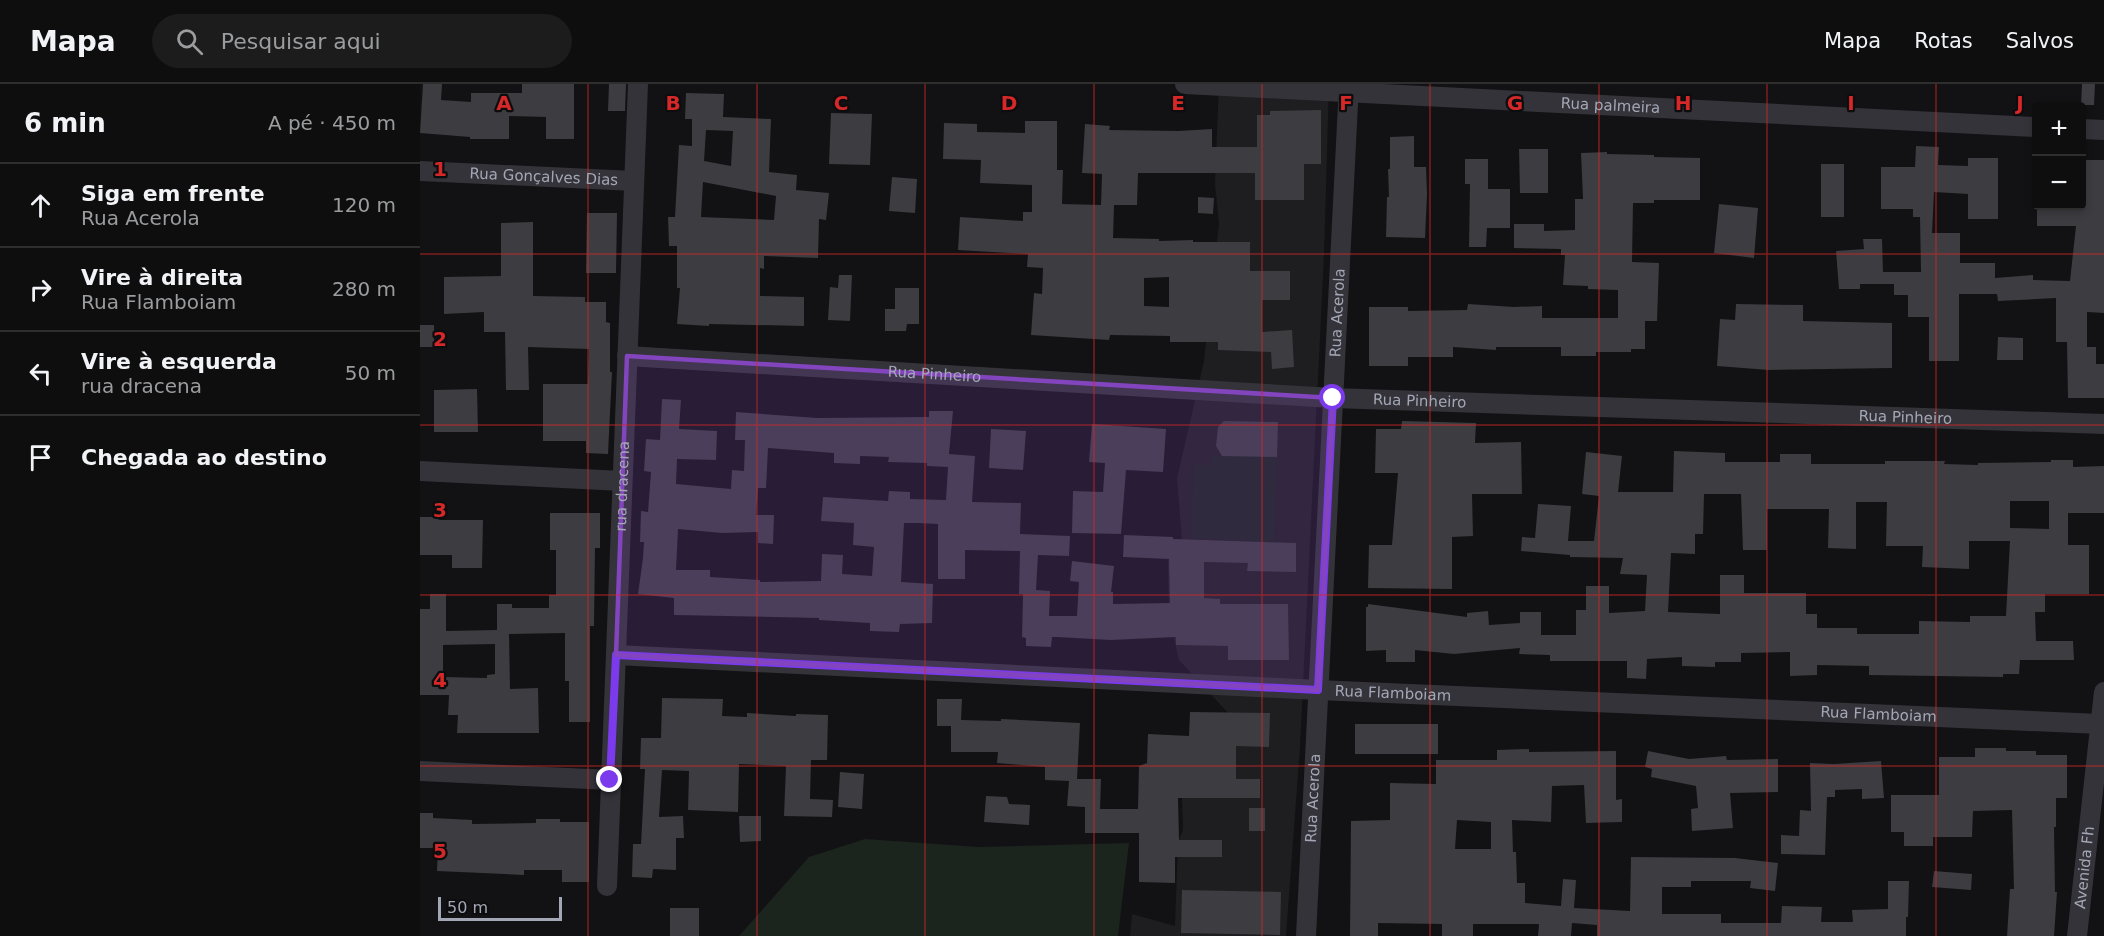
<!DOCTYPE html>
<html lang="pt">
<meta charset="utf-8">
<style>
:root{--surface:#0e0e0f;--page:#1c1c1d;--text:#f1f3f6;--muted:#9b9c9e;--line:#2e2e2f}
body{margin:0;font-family:"DejaVu Sans",sans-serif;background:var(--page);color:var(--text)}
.controls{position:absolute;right:18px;top:18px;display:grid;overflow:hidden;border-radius:6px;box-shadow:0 3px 9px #0003}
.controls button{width:54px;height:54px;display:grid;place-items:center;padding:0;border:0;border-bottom:2px solid var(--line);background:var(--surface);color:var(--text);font:30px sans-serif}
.scale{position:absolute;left:18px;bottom:15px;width:124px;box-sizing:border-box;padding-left:6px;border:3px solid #a3a7b5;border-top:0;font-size:16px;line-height:21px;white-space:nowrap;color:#a3a7b5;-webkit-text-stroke:4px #0d0d0f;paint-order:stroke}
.stop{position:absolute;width:18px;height:18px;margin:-14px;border:4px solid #7c3aed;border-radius:50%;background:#fff}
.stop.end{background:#7c3aed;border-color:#fff;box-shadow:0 2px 6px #0008}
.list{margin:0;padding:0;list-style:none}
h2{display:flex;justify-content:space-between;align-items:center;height:78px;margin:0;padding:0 24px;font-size:26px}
h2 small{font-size:20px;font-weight:400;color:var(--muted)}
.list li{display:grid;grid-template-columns:39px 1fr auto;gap:18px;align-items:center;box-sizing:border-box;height:84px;padding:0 24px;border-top:2px solid var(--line)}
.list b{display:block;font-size:22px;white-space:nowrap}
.list p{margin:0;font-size:20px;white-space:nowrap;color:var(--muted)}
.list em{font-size:20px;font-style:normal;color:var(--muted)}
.icon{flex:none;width:33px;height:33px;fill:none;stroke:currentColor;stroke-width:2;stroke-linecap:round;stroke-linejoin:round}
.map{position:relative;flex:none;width:1684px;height:852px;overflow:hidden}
header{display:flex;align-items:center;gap:36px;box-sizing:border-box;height:84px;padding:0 30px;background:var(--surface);border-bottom:2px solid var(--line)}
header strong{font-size:28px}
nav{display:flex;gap:33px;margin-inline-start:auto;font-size:21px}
.search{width:420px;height:54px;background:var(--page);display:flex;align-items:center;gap:15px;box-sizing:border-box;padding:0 21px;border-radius:33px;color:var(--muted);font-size:22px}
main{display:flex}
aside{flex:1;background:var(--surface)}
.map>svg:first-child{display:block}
.built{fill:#1e1e21}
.green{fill:#1c241e}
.building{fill:#3c3c41;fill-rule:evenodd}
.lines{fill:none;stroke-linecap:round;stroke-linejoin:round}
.minor{stroke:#333339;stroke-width:20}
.route{stroke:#7c3aed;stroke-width:8}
.marked{fill:#8345bd;fill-opacity:0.2;stroke:#8345bd;stroke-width:4.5;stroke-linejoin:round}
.grid{fill:none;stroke:#d62828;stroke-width:1.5;stroke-opacity:0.55}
.labels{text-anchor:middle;stroke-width:4.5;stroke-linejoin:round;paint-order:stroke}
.street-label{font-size:15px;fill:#a3a7b5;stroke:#0d0d0f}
.grid-label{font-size:20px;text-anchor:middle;font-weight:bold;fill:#d62828;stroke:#0d0d0f;stroke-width:4.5;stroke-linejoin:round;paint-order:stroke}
</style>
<header>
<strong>Mapa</strong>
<div class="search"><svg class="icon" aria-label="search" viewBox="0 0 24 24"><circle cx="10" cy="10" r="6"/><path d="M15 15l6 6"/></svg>Pesquisar aqui</div>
<nav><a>Mapa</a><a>Rotas</a><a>Salvos</a></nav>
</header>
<main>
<aside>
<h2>6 min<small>A pé · 450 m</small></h2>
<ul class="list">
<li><svg class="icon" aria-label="ahead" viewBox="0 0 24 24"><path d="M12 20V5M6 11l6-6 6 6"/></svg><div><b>Siga em frente</b><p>Rua Acerola</p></div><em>120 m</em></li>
<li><svg class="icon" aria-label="right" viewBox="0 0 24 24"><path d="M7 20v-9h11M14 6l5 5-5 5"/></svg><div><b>Vire à direita</b><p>Rua Flamboiam</p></div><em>280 m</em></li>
<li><svg class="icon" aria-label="left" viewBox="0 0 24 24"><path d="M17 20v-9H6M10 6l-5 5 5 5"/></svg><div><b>Vire à esquerda</b><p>rua dracena</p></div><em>50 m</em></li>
<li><svg class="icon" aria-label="arrive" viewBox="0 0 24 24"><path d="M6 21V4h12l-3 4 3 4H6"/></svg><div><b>Chegada ao destino</b></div></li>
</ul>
</aside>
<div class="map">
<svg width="1684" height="852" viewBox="0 0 1684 852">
<rect width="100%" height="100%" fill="#121214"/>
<!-- built -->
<polygon class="built" points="799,0 909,0 904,171 880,663 866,852 710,852 712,830 755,842 758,758 763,746 761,686 809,630 759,576 749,534 748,477 763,470 757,394 784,277 799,139 795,100"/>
<!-- green -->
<g class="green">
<polygon points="791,371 857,373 854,458 770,454 774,381 790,381"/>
<polygon points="445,755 559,763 709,759 698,852 319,852 389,773"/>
</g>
<!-- building -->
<g class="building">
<polygon points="3,0 22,0 21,16 51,18 51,9 102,9 102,0 154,0 154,55 126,55 126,33 89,32 89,55 50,55 50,53 0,49"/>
<polygon points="189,0 206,0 205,27 188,27"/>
<polygon points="1662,0 1675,0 1674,21 1661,21"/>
<path d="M266,9L304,10L303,33L351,35L349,88L377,91L376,106L409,109L406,136L399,135L398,174L344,172V185L340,184V212L384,213V242L289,240V242L257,240L260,204H257V162H249L248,133H255L259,61L272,62V35H265ZM286,46L313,47L311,82L284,77ZM283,98L356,112L354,136L281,133Z"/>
<path d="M901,26V80H884V116H835V89H718L717,121H694L693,154L739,155V157L773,156V158H830V187H870V216H842V248L872,246L874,283L852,285L851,268L798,266V258H750V252L690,251L689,256L611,251L614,209L622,210L623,184L607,183L608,170L538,166L540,133L603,137V128H612V101L560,99L561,76L523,75L524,39L557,40V48L605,49V37H637V86H643L642,120L681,121L682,90L662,89L665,40L690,42L689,46L758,47L792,45V63H837V31H850V27ZM749,193V223L724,222V194Z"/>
<polygon points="411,29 452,30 450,81 409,80"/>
<polygon points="994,52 994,83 1006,83 1007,110 1005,154 966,153 967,113 969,113 968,85 970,85 970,53"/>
<polygon points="1496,62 1519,63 1518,81 1548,82 1548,74 1578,74 1578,135 1548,135 1548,110 1514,108 1512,149 1540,149 1540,179 1575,179 1575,194 1613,191 1613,196 1650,197 1656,142 1617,142 1617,122 1662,122 1662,76 1684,76 1684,229 1667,228 1667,263 1676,263 1676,280 1684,280 1684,314 1648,314 1647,258 1636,258 1636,214 1578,217 1577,210 1539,210 1539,277 1509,277 1509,233 1488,233 1488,211 1474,211 1474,200 1440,200 1440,205 1419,205 1416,167 1444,165 1443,155 1462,155 1463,188 1501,188 1500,133 1493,133 1493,125 1461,125 1461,83 1495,83"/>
<polygon points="1099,65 1128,65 1128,109 1100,109"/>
<polygon points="1187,68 1187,70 1234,71 1234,73 1280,74 1280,116 1234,116 1234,119 1213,119 1212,178 1239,179 1237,237 1225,237 1225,265 1211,265 1211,268 1176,268 1176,272 1141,272 1141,263 1076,263 1076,266 1033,263 1033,273 988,273 988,282 949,282 949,223 988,223 988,227 1047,226 1048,220 1094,223 1122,222 1122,234 1198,234 1198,206 1168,205 1168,202 1143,201 1145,171 1141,171 1141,165 1094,164 1094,140 1124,140 1124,147 1155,146 1155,115 1163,115 1161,69"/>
<polygon points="1045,75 1068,75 1068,105 1090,105 1090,144 1067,144 1066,163 1049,163 1050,100 1045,100"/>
<rect x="1401" y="80" width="23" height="53"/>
<polygon points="472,93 497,95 495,129 469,127"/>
<polygon points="778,113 794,114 793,130 778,129"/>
<polygon points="1299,120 1338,124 1334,174 1294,169"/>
<polygon points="167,129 197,129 196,189 166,189"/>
<polygon points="113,138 113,212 165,213 165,218 186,218 186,238 190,239 190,288 192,288 188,370 166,369 166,357 123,357 123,300 168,300 169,265 108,263 109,306 86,306 85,248 64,248 64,228 24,230 24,193 81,192 81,139"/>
<polygon points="419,191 432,191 430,237 408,236 410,203 418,204"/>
<polygon points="475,204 499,204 499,240 487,240 486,247 465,247 465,225 475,225"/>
<polygon points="1316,220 1383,221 1383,237 1472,239 1472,284 1349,286 1297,282 1300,235 1315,236"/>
<rect x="0" y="241" width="14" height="22"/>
<polygon points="1578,253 1603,254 1603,276 1577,276"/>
<polygon points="57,305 58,348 14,348 14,306"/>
<path d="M242,315L261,316L259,345L297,347L296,376L257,375L256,400L311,405L312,386L324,387L325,356H315L316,328L397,334L509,333V327H533L529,370L555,372L552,418L601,419L600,450L650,452L649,472L618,471L616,506L630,507L629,532H657L659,498L650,497L652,477L694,482L691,508H693V520L750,519L749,475L703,473L704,451L753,453V455L876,459V488L827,487L828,479L784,478V514L800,515V520H868L869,576H808V562L756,561V553L691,556L637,553H632L631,563L606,562V554L602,553L603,510H599L600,467L545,466V495H518V440L498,439H484L481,498L513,500L512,539L480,540L479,548L450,547V539L399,536V534L254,531V514L218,510L223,474L224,458H220L221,427L228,428L231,388L224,387L226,355L240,356ZM348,364L414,369V379L440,380V372L469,373L468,378L507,379V382L528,383L526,416L490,415V408L469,407L468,417L403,413L401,437L434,439L433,461L454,463L452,492L422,490L423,471L402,470L401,497L340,498V496L290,493V486H256L258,445L302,449L338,448V459L353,460L354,431H336L338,404H346Z"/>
<polygon points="804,337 858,338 857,373 802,372 796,362 798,343"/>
<polygon points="982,337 1056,339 1055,359 1101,358 1102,410 1052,410 1053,452 1032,453 1032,505 948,504 949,461 972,461 978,389 955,389 956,345 981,345"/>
<polygon points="672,340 746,345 743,388 706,386 701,450 652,449 653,407 683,408 685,379 669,378"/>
<polygon points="571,345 606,347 603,386 569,384"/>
<path d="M1254,367L1305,369V378H1360V370H1391V380H1465V377H1525L1524,380L1558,381V379L1631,378V376H1653V383L1684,382V429H1648V461H1669V510H1625V528H1615L1616,557H1653L1654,576H1600L1599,590H1583V593L1449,591V582L1397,581V591L1370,592V568L1321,569V578H1295V583L1262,582V573L1227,575L1226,595L1207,594V577H1130V571L1099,570L1100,564L1034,570L995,566V578H966V566L946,567V523H948V520L1047,533V529L1068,527L1069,541L1100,539V528H1121V551H1156V526H1166V502H1189V529L1225,527L1227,491L1200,490L1203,474L1150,473V471L1101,467L1102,453L1115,454L1118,420L1151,422L1148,457H1174L1179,412L1162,410L1166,368L1202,372L1198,408H1253ZM1284,410H1321L1323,466H1347V425H1409L1408,464L1436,465V418H1467L1466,462H1503L1502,483L1549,485V457H1590L1586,532H1550V538L1499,537V550H1437V544H1397V530H1386V509H1324V491H1300V530L1248,528L1251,469L1275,470V450H1283ZM1590,417H1629V445L1590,444Z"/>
<path d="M130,429H180V464H175L174,542H170V638H149V597H145V549L89,550L90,605L118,604L119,649H37L38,631H28L29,611H0V525H10V510H26V547L77,546V520H92V524H129V511H136V466H130ZM75,560V590L67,591V594L23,593V561Z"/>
<polygon points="0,433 19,433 19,436 63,436 62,484 32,484 32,471 0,471"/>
<polygon points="242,614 303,615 302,632 327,633 327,629 376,632 376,630 408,631 407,676 391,676 390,715 413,716 412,733 364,732 366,682 319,680 318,728 268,726 269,687 242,686 239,733 263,732 264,754 256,754 256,786 233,785 232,794 212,793 213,760 221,760 225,685 220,685 221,654 241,654"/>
<polygon points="517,615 542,615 541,636 581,637 581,635 660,639 657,695 681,695 680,725 718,725 719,682 727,679 728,650 769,652 770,628 850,629 849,663 816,662 816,695 840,695 840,714 758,714 759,756 802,756 802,773 755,773 755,799 719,798 719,749 665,749 665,723 647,722 649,697 625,696 625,683 577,679 578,668 531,668 531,642 517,642"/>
<rect x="935" y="640" width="83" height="30"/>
<polygon points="1555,664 1586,664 1586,667 1616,667 1616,671 1647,671 1647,714 1636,714 1636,743 1634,743 1635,808 1637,808 1634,852 1587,852 1590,805 1594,805 1592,726 1553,727 1552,753 1513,753 1513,762 1484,762 1484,748 1471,748 1471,711 1519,711 1519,673 1555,673"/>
<path d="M1109,665V668L1196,667V716L1202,715V738L1166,739L1164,701L1132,702L1131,738L1092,736L1093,768H1096L1097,799H1105V819L1141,822L1143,795L1156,796L1154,824L1210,827L1211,773L1315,774L1358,779L1355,807L1330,804L1331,797H1271V803H1242V830H1301V839H1361L1362,822L1402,823L1401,838H1433L1432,826L1468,825V797H1489L1488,833H1486V852H1177V841L1152,839L1151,852H1118L1119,840H1053V852H1022V840L958,839V852H930L931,737L970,736V699L1016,700V676H1077V666ZM1037,736L1071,738V765H1035Z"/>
<polygon points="1228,667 1269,675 1306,672 1307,676 1358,675 1358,708 1310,709 1313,744 1272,747 1271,725 1278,724 1276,702 1231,693 1232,685 1225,683"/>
<polygon points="1461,677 1464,714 1442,715 1442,705 1415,706 1415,713 1407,713 1405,771 1361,770 1361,751 1379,752 1380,726 1391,727 1390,679 1414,680"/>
<polygon points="420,688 444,690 442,725 418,723"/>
<polygon points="566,712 587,713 589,720 610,721 609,741 564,738"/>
<rect x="829" y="724" width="16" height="23"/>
<polygon points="0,729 13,729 13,734 52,736 52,740 116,739 116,735 140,735 140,738 169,738 169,798 142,798 142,786 104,786 104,791 17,787 18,764 0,764"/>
<polygon points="319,732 341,732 341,757 320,758"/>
<polygon points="1514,787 1552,790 1551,806 1512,803"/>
<polygon points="762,806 861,808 860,851 761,849"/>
<rect x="250" y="824" width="29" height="28"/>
</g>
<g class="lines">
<!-- minor -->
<g class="minor">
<path id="s1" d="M765,0L1616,43"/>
<polyline points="1662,45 1684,46"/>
<path id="s2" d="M0,87L214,97"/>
<path id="s3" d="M207,272L913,314L1684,340"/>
<polyline points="0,387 202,397"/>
<path id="s4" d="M196,571L898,606L1680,640"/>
<polyline points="0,687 191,696"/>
<path id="s5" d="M187,802L218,0"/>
<path id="s6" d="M886,852L929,0"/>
<path id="s7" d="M1657,852L1684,608"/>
</g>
</g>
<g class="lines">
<!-- route -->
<polyline class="route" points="190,696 196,571 898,606 913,314"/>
</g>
<!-- marked area -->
<path class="marked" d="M207,272L913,314L898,606L196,571Z"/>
<!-- grid -->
<path class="grid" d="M168,0V852M337,0V852M505,0V852M674,0V852M842,0V852M1010,0V852M1179,0V852M1347,0V852M1516,0V852M0,170H1684M0,341H1684M0,511H1684M0,682H1684"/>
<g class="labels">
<!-- street labels -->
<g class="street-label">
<text dy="5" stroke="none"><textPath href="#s1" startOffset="426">Rua palmeira</textPath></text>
<text dy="5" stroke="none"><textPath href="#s2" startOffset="124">Rua Gonçalves Dias</textPath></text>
<text dy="5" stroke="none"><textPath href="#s6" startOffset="624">Rua Acerola</textPath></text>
<text dy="5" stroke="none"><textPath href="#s3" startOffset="308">Rua Pinheiro</textPath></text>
<text dy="5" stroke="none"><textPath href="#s3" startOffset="794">Rua Pinheiro</textPath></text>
<text dy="5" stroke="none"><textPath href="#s3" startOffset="1280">Rua Pinheiro</textPath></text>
<text dy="5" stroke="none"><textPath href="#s5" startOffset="400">rua dracena</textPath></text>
<text dy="5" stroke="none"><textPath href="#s4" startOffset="778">Rua Flamboiam</textPath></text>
<text dy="5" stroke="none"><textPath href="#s4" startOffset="1264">Rua Flamboiam</textPath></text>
<text dy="5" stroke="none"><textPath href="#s6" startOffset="138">Rua Acerola</textPath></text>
<text dy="5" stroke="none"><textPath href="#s7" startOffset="69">Avenida Fh</textPath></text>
</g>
</g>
<g class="grid-label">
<text x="84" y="26">A</text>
<text x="253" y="26">B</text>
<text x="421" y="26">C</text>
<text x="589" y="26">D</text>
<text x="758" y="26">E</text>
<text x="926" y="26">F</text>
<text x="1095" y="26">G</text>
<text x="1263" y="26">H</text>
<text x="1431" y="26">I</text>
<text x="1600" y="26">J</text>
<text x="20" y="92">1</text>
<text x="20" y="262">2</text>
<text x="20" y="433">3</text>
<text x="20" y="603">4</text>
<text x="20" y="774">5</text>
</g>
</svg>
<div class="controls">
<button>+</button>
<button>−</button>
</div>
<div class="scale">50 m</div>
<div class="stop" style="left:913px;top:314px"></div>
<div class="stop end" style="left:190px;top:696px"></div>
</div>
</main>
